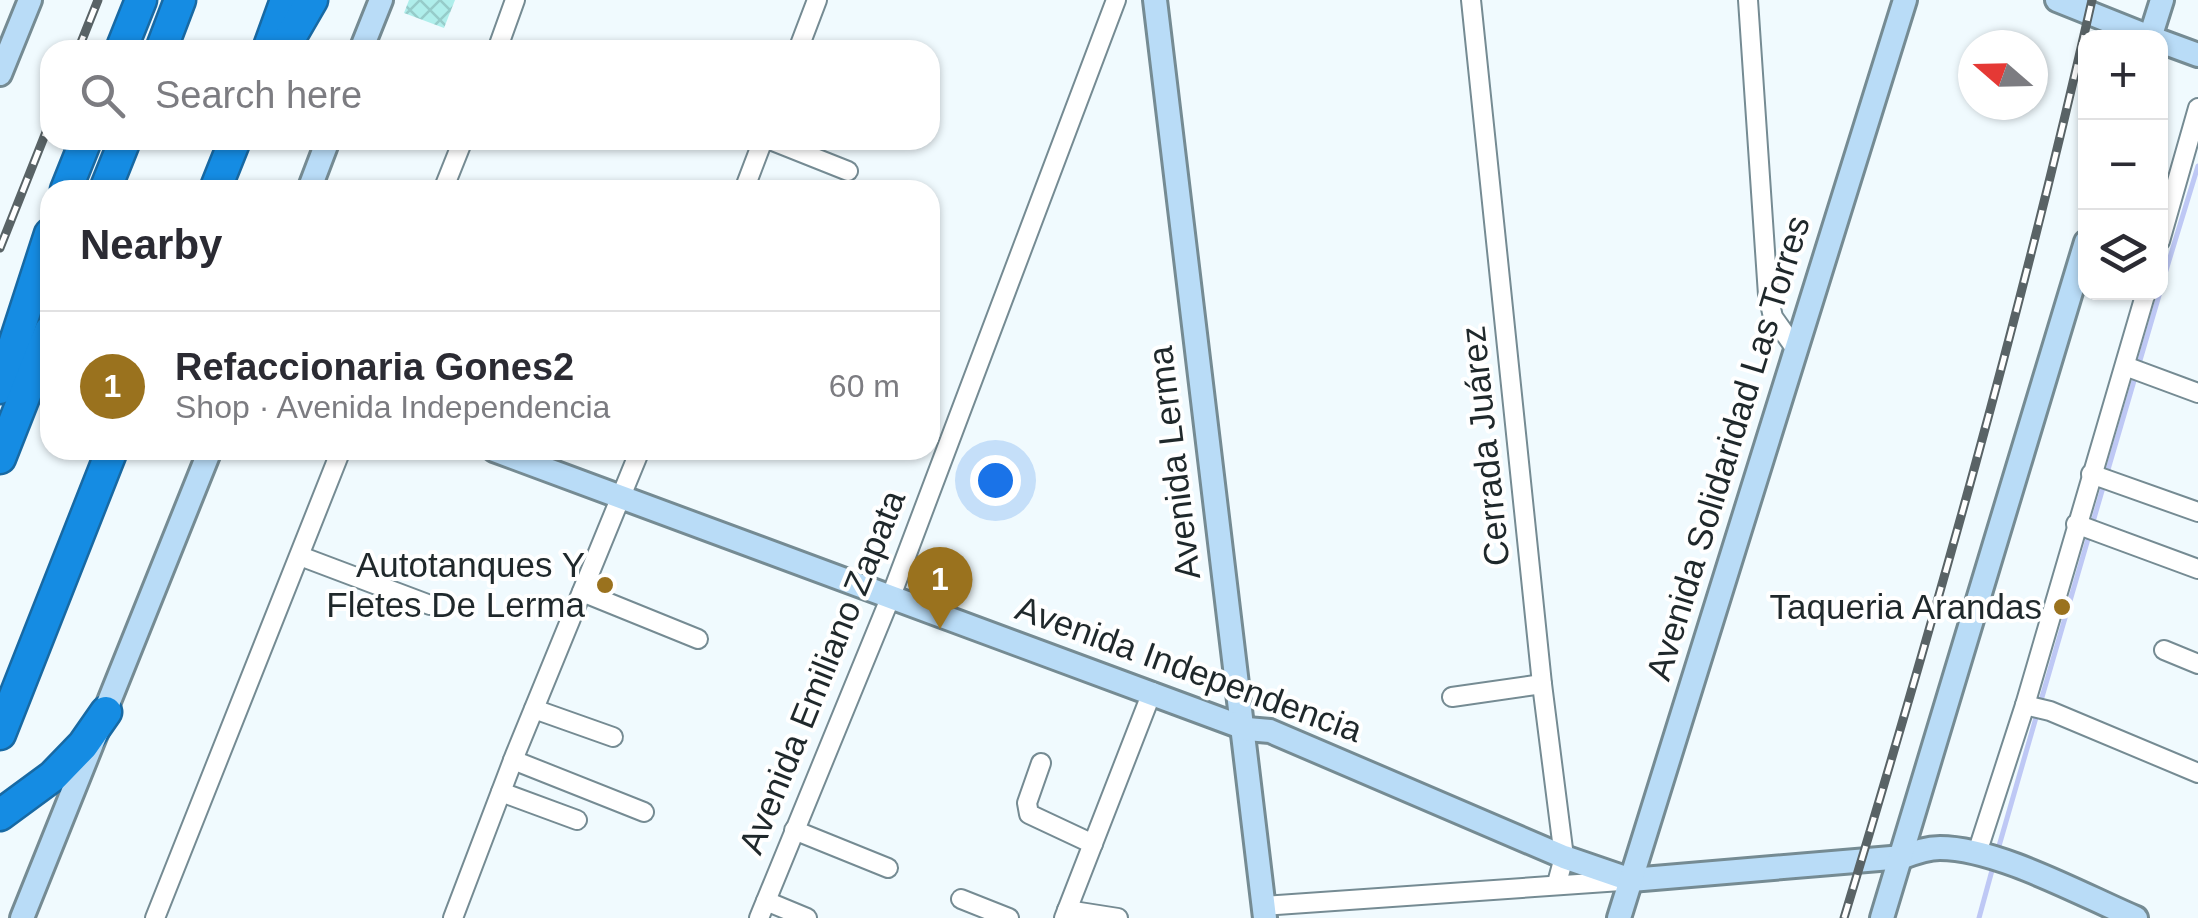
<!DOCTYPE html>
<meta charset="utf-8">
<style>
:root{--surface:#fff;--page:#f2f2f3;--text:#2b2b33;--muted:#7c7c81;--line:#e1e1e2;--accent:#9a721e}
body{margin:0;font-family:Helvetica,sans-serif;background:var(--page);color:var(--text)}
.controls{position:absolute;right:30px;top:30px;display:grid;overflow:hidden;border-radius:20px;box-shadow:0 2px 8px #0004}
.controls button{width:90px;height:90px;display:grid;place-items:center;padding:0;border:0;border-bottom:2px solid var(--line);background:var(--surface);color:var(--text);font:50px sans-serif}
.compass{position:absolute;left:1958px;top:30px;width:90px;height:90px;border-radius:50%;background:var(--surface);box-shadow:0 2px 8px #0004;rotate:290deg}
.you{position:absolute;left:995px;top:480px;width:35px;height:35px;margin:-25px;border:8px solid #fff;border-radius:50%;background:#1a73e8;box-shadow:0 0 0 15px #1a73e833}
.badge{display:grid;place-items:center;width:65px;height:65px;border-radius:50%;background:var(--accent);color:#fff;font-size:32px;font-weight:700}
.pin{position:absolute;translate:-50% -82px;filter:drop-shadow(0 2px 5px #0008)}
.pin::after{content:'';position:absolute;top:52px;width:35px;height:30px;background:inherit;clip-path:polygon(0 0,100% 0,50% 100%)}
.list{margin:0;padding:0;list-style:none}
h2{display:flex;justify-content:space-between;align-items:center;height:130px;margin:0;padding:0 40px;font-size:42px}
h2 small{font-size:32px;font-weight:400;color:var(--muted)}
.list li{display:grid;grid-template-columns:65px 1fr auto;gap:30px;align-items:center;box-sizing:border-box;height:150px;padding:0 40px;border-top:2px solid var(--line)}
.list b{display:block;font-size:38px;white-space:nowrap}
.list p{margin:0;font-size:32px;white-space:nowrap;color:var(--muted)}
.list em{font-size:32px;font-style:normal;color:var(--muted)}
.icon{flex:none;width:55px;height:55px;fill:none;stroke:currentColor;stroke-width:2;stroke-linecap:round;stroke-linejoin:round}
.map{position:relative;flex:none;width:2198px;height:918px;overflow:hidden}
.search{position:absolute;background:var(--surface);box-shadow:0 2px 8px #0004;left:40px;top:40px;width:900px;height:110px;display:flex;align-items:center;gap:25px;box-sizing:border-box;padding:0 35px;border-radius:30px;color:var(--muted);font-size:38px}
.panel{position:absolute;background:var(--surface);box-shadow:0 2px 8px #0004;left:40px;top:180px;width:900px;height:280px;border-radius:30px}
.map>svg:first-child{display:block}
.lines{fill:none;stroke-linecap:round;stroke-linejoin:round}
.stream{stroke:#bec8f5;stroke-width:5}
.building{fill:url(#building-cross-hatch)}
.street-casing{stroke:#758b93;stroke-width:22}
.secondary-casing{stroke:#758b93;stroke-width:28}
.highway-casing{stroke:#1869a3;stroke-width:35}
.street{stroke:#fff;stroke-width:18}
.secondary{stroke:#b9dcf7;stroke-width:22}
.highway{stroke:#158ce3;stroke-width:30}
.rail-casing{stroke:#596366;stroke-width:9}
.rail{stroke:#fff;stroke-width:5;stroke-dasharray:15;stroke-linecap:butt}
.poi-dot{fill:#9a721e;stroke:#fff;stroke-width:4}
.labels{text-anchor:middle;stroke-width:8;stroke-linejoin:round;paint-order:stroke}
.street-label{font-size:35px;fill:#1f282b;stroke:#fff}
.poi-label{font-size:35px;fill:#1f282b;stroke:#fff;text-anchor:end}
</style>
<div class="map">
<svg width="2198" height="918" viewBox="0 0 2198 918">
<defs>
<pattern id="building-cross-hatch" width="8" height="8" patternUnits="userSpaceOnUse" patternTransform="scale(2.5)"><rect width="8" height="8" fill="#afeeeb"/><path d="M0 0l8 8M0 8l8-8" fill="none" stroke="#96ccca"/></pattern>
</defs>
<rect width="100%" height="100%" fill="#f0fafe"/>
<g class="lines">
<!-- stream -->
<g class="stream">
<polyline points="2160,290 2198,166"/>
<polyline points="2107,473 2160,292"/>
<polyline points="2040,704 2104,484"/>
<polyline points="1997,853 2037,714"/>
<polyline points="1979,918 1994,863"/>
</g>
</g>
<!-- building -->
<polygon class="building" points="409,0 455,0 444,28 404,13"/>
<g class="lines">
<!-- street casing -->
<g class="street-casing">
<g id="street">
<polyline points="1471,0 1542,684 1564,857 1557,883"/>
<polyline points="1748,0 1768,295 1773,317 1795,348"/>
<polyline points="497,50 515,0"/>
<polyline points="798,50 817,0"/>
<polyline points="770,140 848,171"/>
<polyline points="443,190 463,140"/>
<polyline points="744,190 763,140"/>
<polyline points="2160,241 2198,108"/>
<polyline points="2125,366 2198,393"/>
<polyline points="2091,474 2198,512"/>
<polyline points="2076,524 2198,569"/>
<polyline points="300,556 430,605"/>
<polyline points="582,592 698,639"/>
<polyline points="2164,650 2198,664"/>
<polyline points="1452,697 1542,684"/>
<polyline points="2025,705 2050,711 2198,773"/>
<polyline points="534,709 613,737"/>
<polyline points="513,760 644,812"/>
<polyline points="1041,763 1027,803 1029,814 1093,844"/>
<polyline points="501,792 577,820"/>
<polyline points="794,830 888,868"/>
<polyline points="1977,853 2025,705 2146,292"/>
<polyline points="961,899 1009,918"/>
<polyline points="766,901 807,918"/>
<polyline points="1264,906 1621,881"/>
<polyline points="1067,910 1118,918"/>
<polyline points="155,918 341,450"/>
<polyline points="453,918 515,755 640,450"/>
<polyline points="759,918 891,596 1116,0"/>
<polyline points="1064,918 1152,692"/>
</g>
</g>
<!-- secondary casing -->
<g class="secondary-casing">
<g id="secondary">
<polyline points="1155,0 1265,918"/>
<polyline points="2057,0 2152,38"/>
<polyline points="2150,38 2162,0"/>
<polyline points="2160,41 2198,55"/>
<polyline points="361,50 381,0"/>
<polyline points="0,74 30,0"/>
<polyline points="309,190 328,140"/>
<path d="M494,450L1247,729L1270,731L1564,857L1631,880L1903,857C1916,852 1927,848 1940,848C1997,848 2082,895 2136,918"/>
<polyline points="22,918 210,450"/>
<polyline points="1619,918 1905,0"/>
<polyline points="1882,918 2086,242"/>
</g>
</g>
<!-- highway casing -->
<g class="highway-casing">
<g id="highway">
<polyline points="269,47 286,0"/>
<polyline points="121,50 141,0"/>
<polyline points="161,50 180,0"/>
<polyline points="283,50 312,0"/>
<polyline points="66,190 86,140"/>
<polyline points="105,190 125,140"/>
<polyline points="215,190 235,140"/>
<polyline points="0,388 50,234"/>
<polyline points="0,458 50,331"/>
<polyline points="0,734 112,450"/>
<polyline points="0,815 53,776 83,745 106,712"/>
</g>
</g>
<!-- street -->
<use href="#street" class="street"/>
<!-- secondary -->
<use href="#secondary" class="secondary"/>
<!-- highway -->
<use href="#highway" class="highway"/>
<!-- rail casing -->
<g class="rail-casing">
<g id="rail">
<polyline points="78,50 98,0"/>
<polyline points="0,248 50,122"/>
<path d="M1844,918C1936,614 2022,310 2092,0"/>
</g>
</g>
<!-- rail -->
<use href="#rail" class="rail"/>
</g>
<!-- markers -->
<g class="poi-dot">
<circle cx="605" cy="585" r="10"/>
<circle cx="2062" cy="607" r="10"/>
</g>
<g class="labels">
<!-- street labels -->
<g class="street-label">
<text transform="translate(1485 446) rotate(-96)" y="12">Cerrada Juárez</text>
<text transform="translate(1728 448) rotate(-73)" y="12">Avenida Solidaridad Las Torres</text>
<text transform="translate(1174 463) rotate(-97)" y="12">Avenida Lerma</text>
<text transform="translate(1189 669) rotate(20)" y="12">Avenida Independencia</text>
<text transform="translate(822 672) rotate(-68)" y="12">Avenida Emiliano Zapata</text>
</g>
<!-- poi labels -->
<g class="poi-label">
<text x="585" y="577">Autotanques Y<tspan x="585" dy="40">Fletes De Lerma</tspan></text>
<text x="2042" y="619">Taqueria Arandas</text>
</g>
</g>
</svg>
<div class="controls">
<button>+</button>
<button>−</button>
<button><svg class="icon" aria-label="layers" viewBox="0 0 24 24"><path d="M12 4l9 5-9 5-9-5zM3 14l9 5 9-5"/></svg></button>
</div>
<svg class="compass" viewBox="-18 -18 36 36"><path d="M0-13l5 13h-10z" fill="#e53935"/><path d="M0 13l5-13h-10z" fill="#7c7c81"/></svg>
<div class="you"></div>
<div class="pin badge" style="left:940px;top:629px">1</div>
<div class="search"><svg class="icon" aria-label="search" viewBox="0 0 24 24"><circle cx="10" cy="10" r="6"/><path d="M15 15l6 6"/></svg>Search here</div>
<section class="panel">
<h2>Nearby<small></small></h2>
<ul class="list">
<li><span class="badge">1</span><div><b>Refaccionaria Gones2</b><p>Shop · Avenida Independencia</p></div><em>60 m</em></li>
</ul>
</section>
</div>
